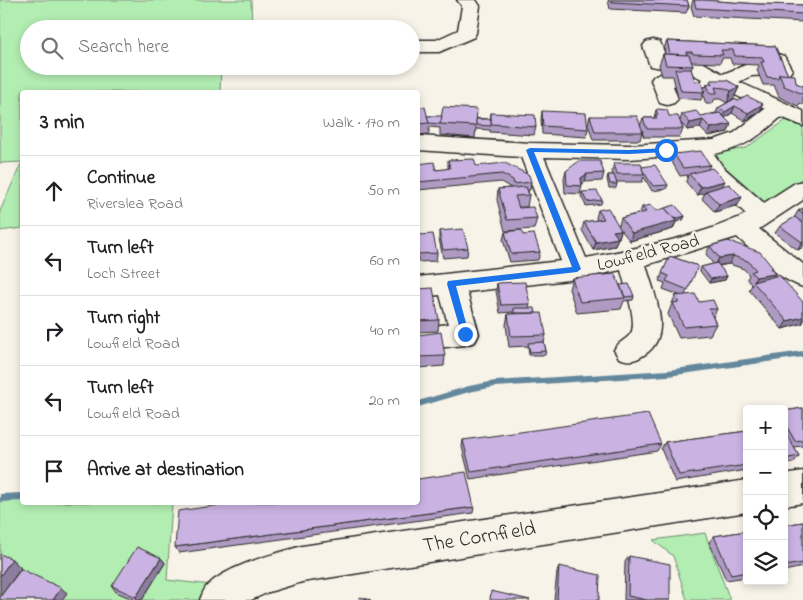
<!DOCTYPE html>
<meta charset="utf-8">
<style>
:root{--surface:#fff;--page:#f6f6f6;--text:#202124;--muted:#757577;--line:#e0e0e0}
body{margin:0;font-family:"Indie Flower",sans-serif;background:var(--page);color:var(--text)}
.controls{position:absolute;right:15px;bottom:15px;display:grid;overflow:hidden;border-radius:5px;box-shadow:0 2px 8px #0003}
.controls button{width:45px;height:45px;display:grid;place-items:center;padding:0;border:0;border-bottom:1px solid var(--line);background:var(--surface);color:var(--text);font:25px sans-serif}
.stop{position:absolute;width:15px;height:15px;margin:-11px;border:4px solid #1a73e8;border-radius:50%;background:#fff}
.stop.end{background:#1a73e8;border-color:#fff;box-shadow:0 1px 5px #0008}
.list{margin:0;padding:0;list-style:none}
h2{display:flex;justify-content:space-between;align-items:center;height:65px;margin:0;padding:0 20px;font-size:21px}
h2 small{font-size:16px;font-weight:400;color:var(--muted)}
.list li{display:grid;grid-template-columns:32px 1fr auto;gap:15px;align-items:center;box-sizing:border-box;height:70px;padding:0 20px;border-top:1px solid var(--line)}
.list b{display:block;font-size:19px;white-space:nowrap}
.list p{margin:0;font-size:16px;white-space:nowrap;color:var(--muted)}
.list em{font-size:16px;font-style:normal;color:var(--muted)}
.icon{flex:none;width:28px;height:28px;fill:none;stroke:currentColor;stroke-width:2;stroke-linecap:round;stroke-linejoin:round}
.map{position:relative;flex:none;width:803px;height:600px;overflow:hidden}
.search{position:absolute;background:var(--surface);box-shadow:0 2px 8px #0003;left:20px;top:20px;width:400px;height:55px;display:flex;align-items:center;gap:12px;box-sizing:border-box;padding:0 18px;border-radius:28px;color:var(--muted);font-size:19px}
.panel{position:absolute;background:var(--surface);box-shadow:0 2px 8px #0003;left:20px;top:90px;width:400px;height:415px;border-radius:5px}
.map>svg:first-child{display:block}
.green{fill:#b2edb2;stroke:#6e8c6e}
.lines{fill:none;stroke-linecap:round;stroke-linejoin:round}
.stream{fill:#63879c;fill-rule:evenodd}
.minor-casing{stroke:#2b2b2b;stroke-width:3}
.minor{fill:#f7f3e8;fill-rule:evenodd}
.wall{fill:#ae9ac2;stroke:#2b2b2b}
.shaded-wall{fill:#8d7d9e;stroke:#2b2b2b}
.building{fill:#cab3e2;stroke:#2b2b2b}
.route{fill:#1a73e8}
.labels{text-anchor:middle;stroke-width:4.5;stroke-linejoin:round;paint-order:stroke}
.street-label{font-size:18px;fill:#2b2b2b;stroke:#f7f3e8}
.near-street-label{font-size:21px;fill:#2b2b2b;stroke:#f7f3e8}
</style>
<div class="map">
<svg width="803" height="600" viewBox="0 0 803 600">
<rect width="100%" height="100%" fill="#f7f3e8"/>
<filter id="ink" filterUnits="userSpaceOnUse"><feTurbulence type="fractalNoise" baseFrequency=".02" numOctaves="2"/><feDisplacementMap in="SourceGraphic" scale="10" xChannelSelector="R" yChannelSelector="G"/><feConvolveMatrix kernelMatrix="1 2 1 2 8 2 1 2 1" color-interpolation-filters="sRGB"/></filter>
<g filter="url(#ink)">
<!-- green -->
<g class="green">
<polygon points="0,0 251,0 252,29 29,29 29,66 221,66 220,92 22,92 22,228 0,231 0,211 22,162 0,163"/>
<polygon points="786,120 803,127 803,178 758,208 708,155 746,148"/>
<polygon points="22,497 22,502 172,503 167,580 212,585 202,600 0,600 0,498"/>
<polygon points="705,533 730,600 687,600 673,556 653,540"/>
</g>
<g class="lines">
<!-- stream -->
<g class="stream">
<polygon points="803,351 803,357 668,376 495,387 469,392 418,407 418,401 469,386 495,381 668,370"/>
<polygon points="22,493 22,501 0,502 0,494"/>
</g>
<!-- minor casing -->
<g class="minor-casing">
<g id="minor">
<polygon points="457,0 476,0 480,6 476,33 474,37 439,52 411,52 411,40 436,40 458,30 462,6"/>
<path d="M653,40L660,42L666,57L675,59L677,61C691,52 710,67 723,74L748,64H769L767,60L770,56L777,54L784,56L792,70L789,74L751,76L739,82L803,111V126L781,117C758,137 744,148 714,154L723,167L764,203L795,183L803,181V200L759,229L803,264V287C777,279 757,255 737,237L646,265C653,292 675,336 644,355C635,361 629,362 619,358L614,350C619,341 627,340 631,333C638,321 624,284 621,270L577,279L467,292L479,334L475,342L465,345L418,350V328L448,324L440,295L418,297V277L561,261L521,157L418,150V136L530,143L629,145L714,140L734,133L765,109L720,88L703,86L700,82L702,79L676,66L668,69L650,66L643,46L646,42ZM691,155L707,177L746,214C700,237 636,248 586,258L544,157L629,159Z"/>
<polygon points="661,74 681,76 684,80 681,84 673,86 678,99 674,103 667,105 660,103 651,80 654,76"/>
<polygon points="803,471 803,503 784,506 784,474"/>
<path d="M747,480V512L302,582L269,592L251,600H200C202,595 204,589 207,586C228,565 274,554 302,546Z"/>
</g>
</g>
<!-- minor -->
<use href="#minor" class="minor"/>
</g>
<!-- wall -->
<g class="wall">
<polygon points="608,0 687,0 689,6 686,13 610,9"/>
<polygon points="693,0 704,0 758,4 803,5 803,22 694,16 691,7"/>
<polygon points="667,41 775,46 788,75 796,83 803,86 803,105 800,103 798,106 779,97 774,85 763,85 757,70 759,66 759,65 732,64 730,58 722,58 720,63 691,62 693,66 691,69 695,81 704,92 701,100 678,98 673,76 662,76 659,65 663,54 665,54 664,48"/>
<polygon points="711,80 739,87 734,98 727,103 720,99 715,99 712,104 706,104 703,95 707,84 709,84"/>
<polygon points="734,99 759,112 745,121 732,113 725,118 728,132 708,136 700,128 687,130 681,123 683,129 680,137 644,137 642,132 640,140 593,140 588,124 590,116 640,126 643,118 654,118 656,110 680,121 682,114 701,116 716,113 718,108"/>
<polygon points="418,107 427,116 490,119 491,113 536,127 534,135 490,132 490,130 476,129 476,128 475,138 440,135 440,128 429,127 429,134 418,135"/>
<polygon points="542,111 588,129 586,137 542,134 541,119"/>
<polygon points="674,154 710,165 708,169 738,205 715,212 702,199 705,193 697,195 686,182 688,175 680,176 672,162"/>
<polygon points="448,160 476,166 531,182 530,190 528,190 529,195 527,207 518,207 519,208 537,218 534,229 505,231 497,200 498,189 511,188 501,182 418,190 418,164 436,170 448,169"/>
<polygon points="614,163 642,167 668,185 666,189 652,191 644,177 642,182 616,182 617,184 616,188 609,188 607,179 608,175 613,175 612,171"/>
<polygon points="566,171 604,173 602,181 585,182 582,184 582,186 580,194 565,193 564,179"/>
<polygon points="582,192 602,200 601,204 586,206 581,196"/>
<polygon points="642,207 656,211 685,216 683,220 676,222 673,229 630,241 621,230 619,238 617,238 615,246 593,250 582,230 584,222 597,220 596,218 598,210 619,225 621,218 640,213"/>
<polygon points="803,208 803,247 798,250 775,233 780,226 794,218 798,211"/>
<polygon points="439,231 468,248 467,256 443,258 439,239"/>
<polygon points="505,232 540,252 538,260 510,262 503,240"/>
<polygon points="418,235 437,253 436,261 418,262"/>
<polygon points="710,246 773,268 772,270 775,274 773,277 803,302 803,323 782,329 749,290 752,285 747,279 749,275 744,269 729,264 719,266 727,276 725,280 709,283 700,271 701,267 713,264 706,254"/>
<polygon points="670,256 698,266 685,295 699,302 717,309 713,317 716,324 710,335 679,338 668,314 675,296 679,295 663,289 665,283 659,281"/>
<polygon points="572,278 620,285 634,296 633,300 624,301 621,309 577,313 569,289"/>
<polygon points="497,283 530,304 529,308 536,313 546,335 544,342 546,351 545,355 529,355 528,346 509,347 506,325 508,314 513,314 513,312 500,313 496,291"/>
<polygon points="418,289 439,320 438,331 418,332"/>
<polygon points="418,335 445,356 444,366 418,368"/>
<polygon points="803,408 803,446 794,447 799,456 793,463 784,464 784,411"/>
<polygon points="747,431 747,470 675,482 661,449 665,442"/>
<polygon points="463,440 661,444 657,451 470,479 462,447"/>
<polygon points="474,507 473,513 179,553 175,547"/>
<polygon points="803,522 803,567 784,571 784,525"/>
<polygon points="747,531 747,577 726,580 709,542 714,536"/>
<polygon points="629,556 670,600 624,600 625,562"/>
<polygon points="161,558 165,563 142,600 135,600 116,592 112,586"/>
<polygon points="559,566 599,600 554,600 557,572"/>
</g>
<!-- shaded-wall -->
<g class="shaded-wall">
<polygon points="739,87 734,98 727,103 731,91"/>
<polygon points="763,104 759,112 745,121 748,113"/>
<polygon points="735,106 732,113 722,120 725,112"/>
<polygon points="703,120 700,128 687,130 690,123"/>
<polygon points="731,124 728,132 708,136 711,128"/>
<polygon points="587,174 585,182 579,186 581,178"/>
<polygon points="725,181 721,189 706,191 705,193 697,195 701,187"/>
<polygon points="742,197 738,205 715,212 719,204"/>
<polygon points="685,216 683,220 676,222 673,229 630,241 632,233"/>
<polygon points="621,230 619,238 611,239 613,231"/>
<polygon points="618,238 615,246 593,250 596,242"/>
<polygon points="802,242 803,242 803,247 798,250"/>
<polygon points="733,256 729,264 715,266 719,258"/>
<polygon points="775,274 770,282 754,282 756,277"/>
<polygon points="727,276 725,280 709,283 711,279"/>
<polygon points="803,317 803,323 782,329 787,321"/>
<polygon points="161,558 165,563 142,600 138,600 136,597"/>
<polygon points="12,559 21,568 0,597 0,576"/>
<polygon points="61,588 67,593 62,600 53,600"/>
</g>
<!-- building -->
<g class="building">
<polygon points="611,0 687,0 689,6 612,2"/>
<polygon points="694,0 704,0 758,4 803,5 803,14 696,8"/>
<polygon points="100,23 99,28 40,29 40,27"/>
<polygon points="667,41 775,46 788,75 779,74 778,78 767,77 761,62 764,62 762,57 735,56 733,50 721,50 723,55 693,54 692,52 686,52 687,55 670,54"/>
<polygon points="663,54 689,55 693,66 666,65"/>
<polygon points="675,69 691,69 695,81 701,81 704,92 681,91"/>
<polygon points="779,74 795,75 796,83 803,86 803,94 784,86"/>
<polygon points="711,80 727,80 739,87 731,91 725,88 715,87 717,93 710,93 707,84 712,84"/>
<polygon points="747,96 763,104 748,113 735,106 725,112 718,108 734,99 738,101"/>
<polygon points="418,107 425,107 429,123 418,124"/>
<polygon points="443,107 477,109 476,126 440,124"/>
<polygon points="658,109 667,110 669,116 678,116 683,129 647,129 643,118 657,118 655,115 658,115 656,110"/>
<polygon points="542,111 586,113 588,129 543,126"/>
<polygon points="696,111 701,116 720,113 731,124 711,128 703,120 690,123 682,114"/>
<polygon points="491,113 535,115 536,127 491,124"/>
<polygon points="427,116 442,116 440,124 429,123"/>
<polygon points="590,116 637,116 643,132 595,132"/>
<polygon points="476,119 491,119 491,126 476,125"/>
<polygon points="701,151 710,165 683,168 674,154"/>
<polygon points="474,159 476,166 505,163 529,175 531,182 514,184 513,180 502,174 418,182 418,164 434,162 436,170 444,169 450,168 448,160"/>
<polygon points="579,161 600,161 604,173 587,174 581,178 582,186 567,185 566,171"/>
<polygon points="614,163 641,163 644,174 617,174"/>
<polygon points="655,165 668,185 653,186 643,171 642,167"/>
<polygon points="712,168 725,181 701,187 689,174"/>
<polygon points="608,175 614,175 617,184 610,184"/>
<polygon points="729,184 742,197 719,204 706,191"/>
<polygon points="526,187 529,195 515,196 519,208 533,207 537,218 507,220 498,189"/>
<polygon points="597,191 602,200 587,202 582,192"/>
<polygon points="651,205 656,211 665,208 676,221 632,233 621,218 646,212 642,207"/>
<polygon points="675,205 685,216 675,219 665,208"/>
<polygon points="608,208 621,230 613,231 618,238 596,242 584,222 604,219 598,210"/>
<polygon points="803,208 803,213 798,211"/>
<polygon points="795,217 803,223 803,242 802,242 780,226"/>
<polygon points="463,229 468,248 443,250 439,231"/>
<polygon points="521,230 523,235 534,234 540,252 511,254 505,232"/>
<polygon points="433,234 437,253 418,254 418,235"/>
<polygon points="728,241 760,252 773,268 770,268 775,274 756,277 751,272 756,270 748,261 733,256 719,258 710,246"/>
<polygon points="670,256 698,266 688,290 666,281 669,276 662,273"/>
<polygon points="717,263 727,276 711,279 701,267"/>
<polygon points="615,274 625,298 580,302 572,278"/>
<polygon points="779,275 803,302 803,317 787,321 753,282"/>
<polygon points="525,282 530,304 501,305 497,283"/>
<polygon points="629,284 634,296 625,297 620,285"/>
<polygon points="433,288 439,320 418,321 418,289"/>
<polygon points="695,294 699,302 713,300 717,309 709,309 716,324 684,327 673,303 679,302 675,296"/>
<polygon points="514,308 535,308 536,313 514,313"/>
<polygon points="542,313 546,335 511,336 508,314"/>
<polygon points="441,332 445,356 418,357 418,335"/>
<polygon points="544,342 546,351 530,352 528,343"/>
<polygon points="803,408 803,440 795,441 784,422 784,411"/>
<polygon points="648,414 661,444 471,472 463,440"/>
<polygon points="784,430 799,456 784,459"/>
<polygon points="747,431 747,465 679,475 665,442"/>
<polygon points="466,472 474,507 175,547 178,511 241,502 418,502 418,479"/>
<polygon points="803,522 803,563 784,566 784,525"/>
<polygon points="747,531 747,572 731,575 714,536"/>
<polygon points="137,547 161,558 136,597 112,586"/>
<polygon points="0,554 12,559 0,576"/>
<polygon points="629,556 670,564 670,600 647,600 628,596"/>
<polygon points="559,566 600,575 599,600 557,600"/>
<polygon points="21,569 61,588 53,600 0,600 0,597"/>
<polygon points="491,591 530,600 490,600"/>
<polygon points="360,597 371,600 359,600"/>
</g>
</g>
<!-- route -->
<polygon class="route" points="530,148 629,150 666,148 669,150 666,152 629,154 534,152 581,269 577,272 456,286 469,334 468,336 462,336 447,284 448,281 572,267 526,150"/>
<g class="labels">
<!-- street labels -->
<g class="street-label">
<text transform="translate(648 252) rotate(-14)" y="6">Lowfield Road</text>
</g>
<!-- near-street labels -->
<g class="near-street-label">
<text transform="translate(479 536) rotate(-9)" y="7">The Cornfield</text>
</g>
</g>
</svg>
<div class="controls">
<button>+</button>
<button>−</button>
<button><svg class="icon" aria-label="locate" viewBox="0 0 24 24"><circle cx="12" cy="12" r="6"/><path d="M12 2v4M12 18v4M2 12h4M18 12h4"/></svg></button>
<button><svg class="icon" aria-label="layers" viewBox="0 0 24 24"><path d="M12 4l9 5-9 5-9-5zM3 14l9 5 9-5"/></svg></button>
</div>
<div class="stop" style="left:666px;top:150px"></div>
<div class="stop end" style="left:465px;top:334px"></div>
<div class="search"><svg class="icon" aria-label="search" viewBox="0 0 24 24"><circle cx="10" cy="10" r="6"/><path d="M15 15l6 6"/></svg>Search here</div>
<section class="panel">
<h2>3 min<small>Walk · 170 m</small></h2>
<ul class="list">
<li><svg class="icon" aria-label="ahead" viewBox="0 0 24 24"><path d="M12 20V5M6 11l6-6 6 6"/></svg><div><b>Continue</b><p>Riverslea Road</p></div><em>50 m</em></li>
<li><svg class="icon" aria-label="left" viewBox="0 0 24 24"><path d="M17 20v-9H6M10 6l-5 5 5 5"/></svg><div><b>Turn left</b><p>Loch Street</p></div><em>60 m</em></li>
<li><svg class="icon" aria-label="right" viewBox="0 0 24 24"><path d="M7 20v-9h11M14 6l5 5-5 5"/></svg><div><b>Turn right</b><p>Lowfield Road</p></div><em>40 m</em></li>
<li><svg class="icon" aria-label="left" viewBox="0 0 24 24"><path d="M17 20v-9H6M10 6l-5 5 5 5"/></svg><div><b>Turn left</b><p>Lowfield Road</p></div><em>20 m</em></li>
<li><svg class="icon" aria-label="arrive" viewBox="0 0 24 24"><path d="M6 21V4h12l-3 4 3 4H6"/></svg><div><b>Arrive at destination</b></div></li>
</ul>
</section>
</div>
